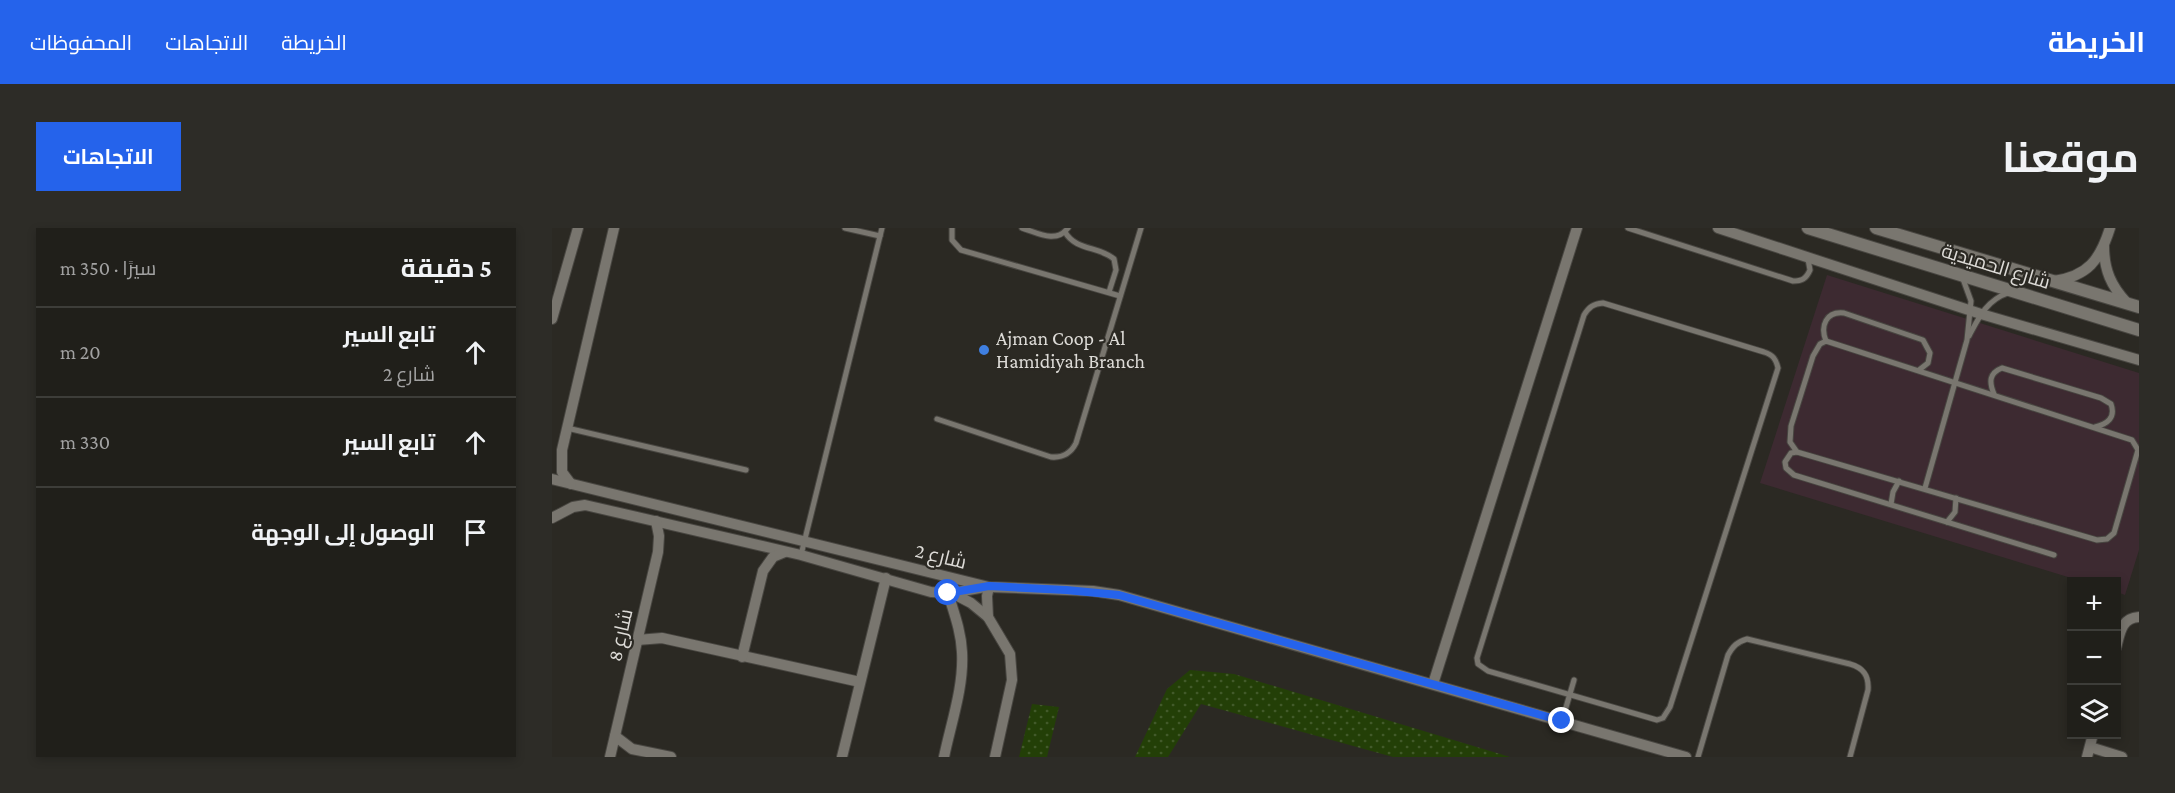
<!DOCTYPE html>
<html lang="ar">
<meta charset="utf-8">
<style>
:root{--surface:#201f1a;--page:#2d2c27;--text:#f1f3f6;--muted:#a2a2a2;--line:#3d3d39;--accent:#2563eb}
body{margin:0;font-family:"Crimson Pro",Cairo,serif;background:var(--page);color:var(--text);direction:rtl}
.controls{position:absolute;right:18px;bottom:18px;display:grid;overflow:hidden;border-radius:0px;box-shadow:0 3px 9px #0003}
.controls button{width:54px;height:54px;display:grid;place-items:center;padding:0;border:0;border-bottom:2px solid var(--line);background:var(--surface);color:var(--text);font:30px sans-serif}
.stop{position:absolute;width:18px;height:18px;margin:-14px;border:4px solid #2563eb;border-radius:50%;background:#fff}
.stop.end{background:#2563eb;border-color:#fff;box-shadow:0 2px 6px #0008}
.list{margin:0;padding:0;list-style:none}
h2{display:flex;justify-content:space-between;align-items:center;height:78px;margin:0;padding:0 24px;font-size:26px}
h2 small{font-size:20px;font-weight:400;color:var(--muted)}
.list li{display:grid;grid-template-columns:39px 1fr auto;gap:18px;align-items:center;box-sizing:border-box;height:90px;padding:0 24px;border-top:2px solid var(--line)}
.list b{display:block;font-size:22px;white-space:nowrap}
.list p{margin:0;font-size:20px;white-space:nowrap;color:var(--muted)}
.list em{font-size:20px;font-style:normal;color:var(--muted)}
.icon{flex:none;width:33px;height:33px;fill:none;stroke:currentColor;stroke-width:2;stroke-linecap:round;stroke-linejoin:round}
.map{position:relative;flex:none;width:1587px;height:529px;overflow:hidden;direction:ltr;border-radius:0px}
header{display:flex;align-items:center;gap:36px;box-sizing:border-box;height:84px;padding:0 30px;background:var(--accent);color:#fff}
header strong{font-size:28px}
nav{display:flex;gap:33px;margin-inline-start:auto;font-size:21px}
.intro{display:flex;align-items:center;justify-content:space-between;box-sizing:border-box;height:144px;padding:0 36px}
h1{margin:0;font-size:42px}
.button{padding:15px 27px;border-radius:0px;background:var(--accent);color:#fff;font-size:21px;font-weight:700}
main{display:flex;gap:36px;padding:0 36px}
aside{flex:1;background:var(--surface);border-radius:0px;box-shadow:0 3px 9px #0003}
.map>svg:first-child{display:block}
.medical{fill:#3d2a31}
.grass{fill:url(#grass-dots)}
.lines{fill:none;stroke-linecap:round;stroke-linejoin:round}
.service-casing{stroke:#484641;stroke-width:7}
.minor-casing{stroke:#484641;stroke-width:12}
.tertiary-casing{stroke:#484641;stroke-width:14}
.service{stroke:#79766f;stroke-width:5}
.minor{stroke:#79766f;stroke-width:10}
.tertiary{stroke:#79766f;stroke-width:12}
.route{stroke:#2563eb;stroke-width:8}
.shop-dot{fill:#3f7fe0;stroke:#2b2923;stroke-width:2}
.labels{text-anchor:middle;stroke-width:4.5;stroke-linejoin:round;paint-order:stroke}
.street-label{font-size:20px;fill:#dddbd7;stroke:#2b2923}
.poi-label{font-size:20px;fill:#dddbd7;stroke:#2b2923;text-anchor:start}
</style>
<header>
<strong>الخريطة</strong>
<nav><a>الخريطة</a><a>الاتجاهات</a><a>المحفوظات</a></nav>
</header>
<div class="intro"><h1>موقعنا</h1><a class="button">الاتجاهات</a></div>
<main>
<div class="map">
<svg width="1587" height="529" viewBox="0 0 1587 529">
<defs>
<pattern id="grass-dots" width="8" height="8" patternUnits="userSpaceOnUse" patternTransform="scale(1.5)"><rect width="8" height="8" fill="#233f07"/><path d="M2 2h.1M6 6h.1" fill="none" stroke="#425a2a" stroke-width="1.8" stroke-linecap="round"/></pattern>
</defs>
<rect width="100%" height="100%" fill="#2b2923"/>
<!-- medical -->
<polygon class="medical" points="1275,47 1587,145 1587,322 1573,367 1565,364 1564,353 1529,353 1208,255"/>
<!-- grass -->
<g class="grass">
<polygon points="638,442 682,446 958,529 841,529 649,476 616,529 583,529 615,461"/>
<polygon points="480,476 507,479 495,529 467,529"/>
</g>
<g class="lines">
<!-- service casing -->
<g class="service-casing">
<g id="service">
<polyline points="293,0 328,8"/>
<polyline points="400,0 400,12 409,22 568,68"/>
<path d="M470,0C486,5 504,16 516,0"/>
<path d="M1076,0L1241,53C1250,53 1254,51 1258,42L1256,31"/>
<path d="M513,4C524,23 547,18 562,31L564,42L557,64"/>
<path d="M1051,75L1212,124C1221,127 1224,131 1226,140L1118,479L1111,490L1105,492L936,443L926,436L925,430L1032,87C1037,79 1041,76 1051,75Z"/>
<path d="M1417,108C1427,89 1435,72 1456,65"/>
<polygon points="1274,113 1580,212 1586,222 1562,305 1555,311 1545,312 1245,224 1238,214 1239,198 1261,128 1268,116"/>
<path d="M1274,113C1268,98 1274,83 1292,85L1371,112L1378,125L1376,135L1367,142"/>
<path d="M1442,166C1437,154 1437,145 1450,140L1549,170L1559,176C1564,190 1555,196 1543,199"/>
<path d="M385,191L499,229C511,230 519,225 524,215L589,0"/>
<polyline points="15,200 194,242"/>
<polyline points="1245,224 1239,225 1233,234 1234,240 1242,247 1502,327"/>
<polyline points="1373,260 1415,112 1419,73 1411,51"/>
<polyline points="1339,276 1341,264 1347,253"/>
<polyline points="1395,294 1403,284 1404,270"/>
<polyline points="249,327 330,0"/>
<polyline points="1010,493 1022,452"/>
<path d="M1146,529L1176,427C1181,418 1185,414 1195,411L1298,436C1312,440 1317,448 1316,462L1298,529"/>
</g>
</g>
<!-- minor casing -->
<g class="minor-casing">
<g id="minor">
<polyline points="1166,0 1429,86 1587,132"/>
<path d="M1552,18C1552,42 1559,58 1575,75"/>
<path d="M1502,53C1536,48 1548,32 1558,0"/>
<polyline points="0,91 26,0"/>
<polyline points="0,251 437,359 541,363 567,367 1134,529"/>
<polyline points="19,256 10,244 10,222 62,0"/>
<polyline points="0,290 21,279 33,277 249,327 379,364 400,365 433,359"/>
<polyline points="400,365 419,375 436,389 458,426 460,452 443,529"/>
<polyline points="436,389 435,368 437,359"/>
<polyline points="85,412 110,410 308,454"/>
<path d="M1564,420C1568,405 1569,390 1587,389"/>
<polyline points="190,429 211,343 221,329 233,324"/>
<polyline points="881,456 1025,0"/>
<polyline points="63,508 80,521 119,529"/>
<polyline points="1538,519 1570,529"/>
<polyline points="58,529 106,324 107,308 104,293"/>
<polyline points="290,529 334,350"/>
<path d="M392,529C399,495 412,459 410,424C409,403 402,385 396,365"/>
<polyline points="1535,529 1541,506"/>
</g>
</g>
<!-- tertiary casing -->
<g class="tertiary-casing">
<g id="tertiary">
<polyline points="1256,0 1587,102"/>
<polyline points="1324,0 1587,79"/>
</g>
</g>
<!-- service -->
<use href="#service" class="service"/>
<!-- minor -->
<use href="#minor" class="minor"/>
<!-- tertiary -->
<use href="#tertiary" class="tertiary"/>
</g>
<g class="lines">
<!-- route -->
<polyline class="route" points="396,365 437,358 514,362 567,367 1010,493"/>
</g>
<!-- markers -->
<circle class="shop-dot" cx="432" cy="122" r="6"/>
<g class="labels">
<!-- street labels -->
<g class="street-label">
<text transform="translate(1444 38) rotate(17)" y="7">شارع الحميدية</text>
<text transform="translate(389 328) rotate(14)" y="7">شارع 2</text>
<text transform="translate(68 407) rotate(-77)" y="7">شارع 8</text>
</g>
<!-- poi labels -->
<g class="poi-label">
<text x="444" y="117">Ajman Coop - Al<tspan x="444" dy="23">Hamidiyah Branch</tspan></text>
</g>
</g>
</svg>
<div class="controls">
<button>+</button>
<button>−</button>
<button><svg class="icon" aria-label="layers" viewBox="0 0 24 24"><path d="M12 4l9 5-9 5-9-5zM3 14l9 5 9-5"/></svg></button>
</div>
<div class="stop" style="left:396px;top:365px"></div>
<div class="stop end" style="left:1010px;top:493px"></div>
</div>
<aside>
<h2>5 دقيقة<small>سيرًا · 350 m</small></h2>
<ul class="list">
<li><svg class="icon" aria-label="ahead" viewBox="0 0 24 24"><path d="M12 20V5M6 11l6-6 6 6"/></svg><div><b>تابع السير</b><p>شارع 2</p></div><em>20 m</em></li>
<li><svg class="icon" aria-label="ahead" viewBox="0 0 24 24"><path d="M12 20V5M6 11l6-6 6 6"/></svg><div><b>تابع السير</b></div><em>330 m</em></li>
<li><svg class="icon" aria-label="arrive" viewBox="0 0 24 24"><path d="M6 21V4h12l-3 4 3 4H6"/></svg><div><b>الوصول إلى الوجهة</b></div></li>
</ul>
</aside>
</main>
